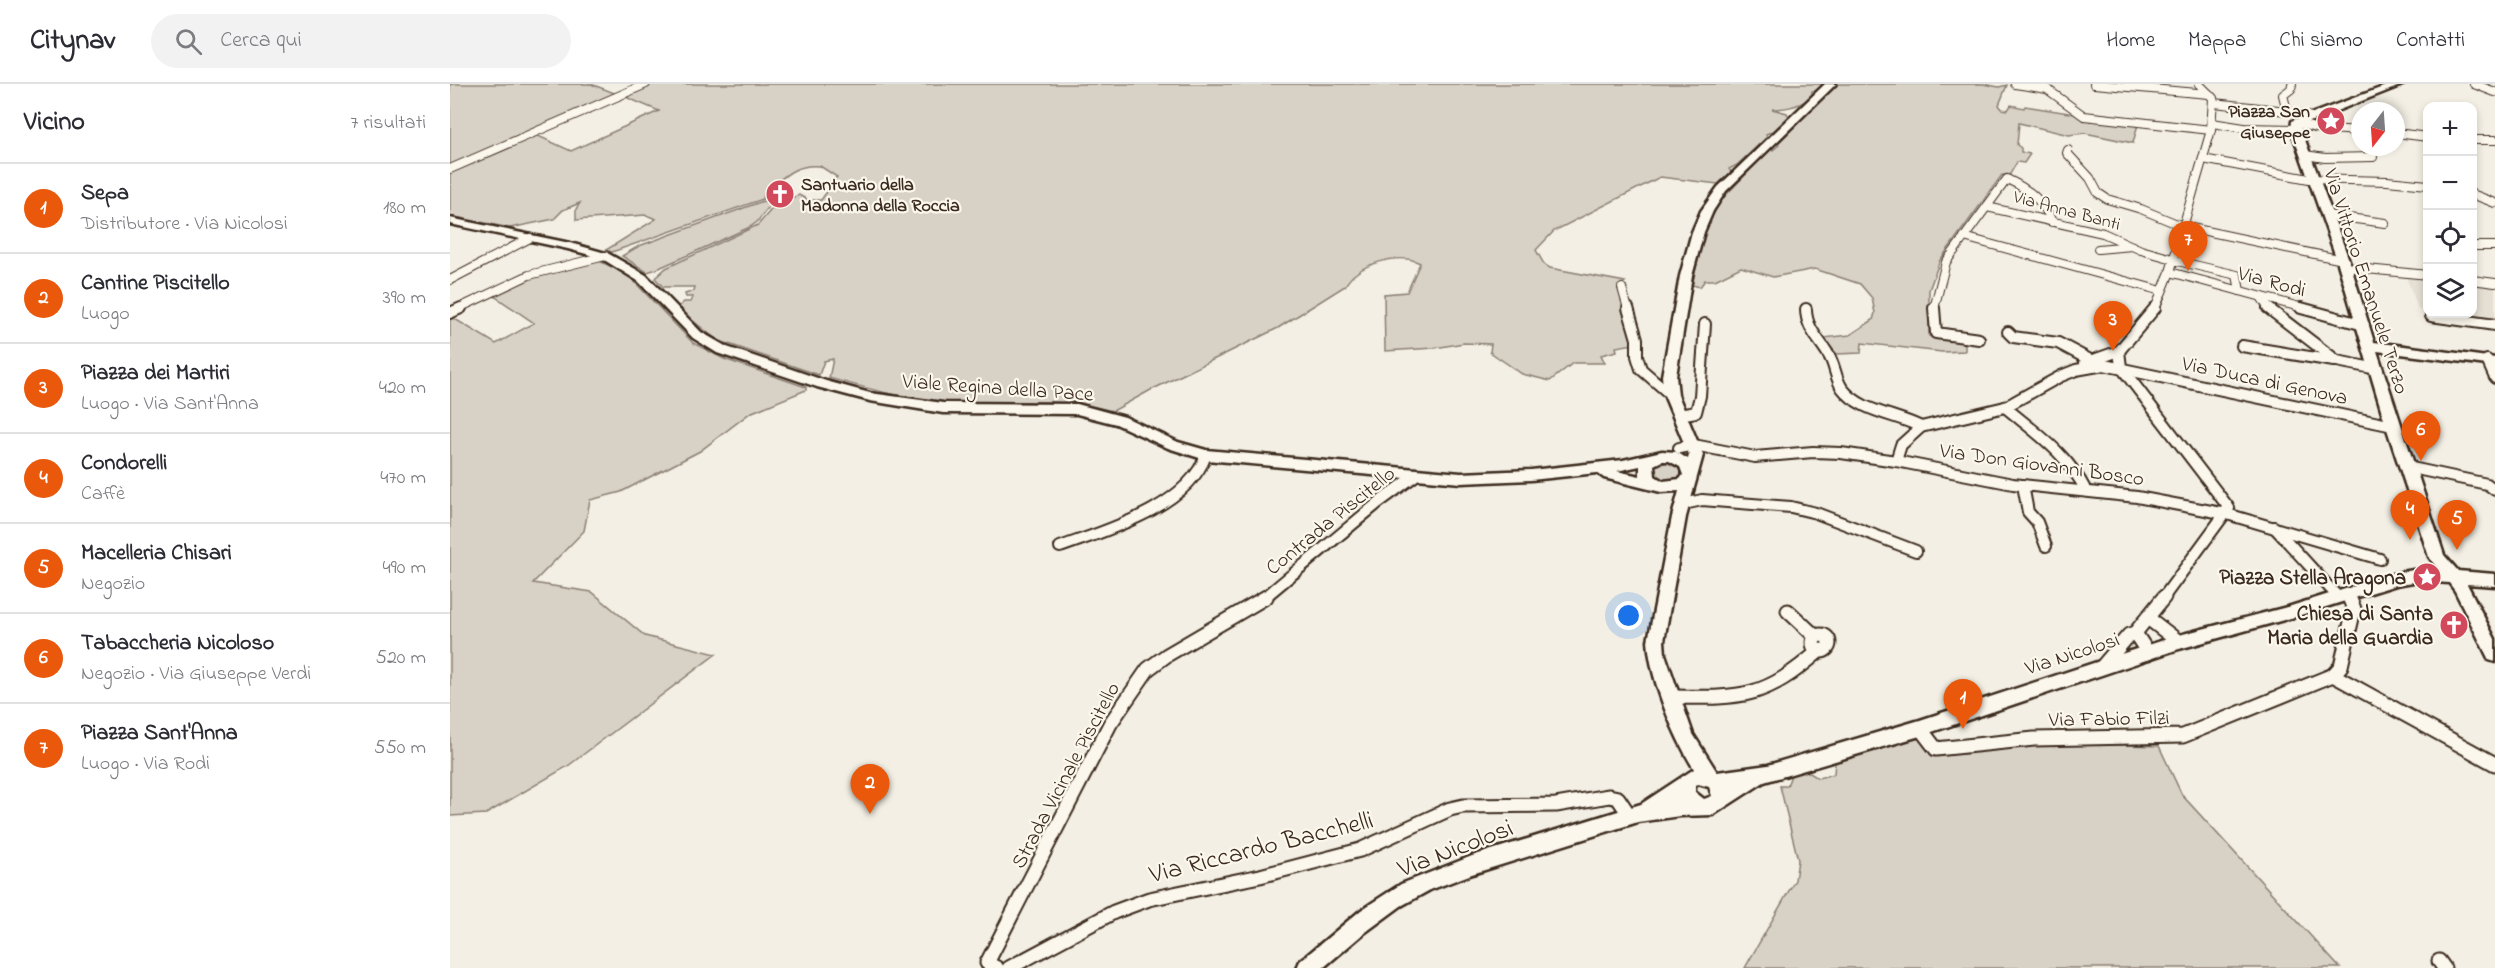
<!DOCTYPE html>
<html lang="it">
<meta charset="utf-8">
<style>
:root{--surface:#fff;--page:#f2f2f3;--text:#2b2b33;--muted:#7c7c81;--line:#e1e1e2;--accent:#ea580c}
body{margin:0;font-family:"Indie Flower",sans-serif;background:var(--page);color:var(--text)}
.controls{position:absolute;right:18px;top:18px;display:grid;overflow:hidden;border-radius:12px;box-shadow:0 3px 9px #0003}
.controls button{width:54px;height:54px;display:grid;place-items:center;padding:0;border:0;border-bottom:2px solid var(--line);background:var(--surface);color:var(--text);font:30px sans-serif}
.compass{position:absolute;left:1901px;top:18px;width:54px;height:54px;border-radius:50%;background:var(--surface);box-shadow:0 3px 9px #0003;rotate:197deg}
.you{position:absolute;left:1179px;top:532px;width:21px;height:21px;margin:-15px;border:4px solid #fff;border-radius:50%;background:#1a73e8;box-shadow:0 0 0 9px #1a73e833}
.badge{display:grid;place-items:center;width:39px;height:39px;border-radius:50%;background:var(--accent);color:#fff;font-size:20px;font-weight:700}
.pin{position:absolute;translate:-50% -50px;filter:drop-shadow(0 2px 3px #0008)}
.pin::after{content:'';position:absolute;top:32px;width:21px;height:18px;background:inherit;clip-path:polygon(0 0,100% 0,50% 100%)}
.list{margin:0;padding:0;list-style:none}
h2{display:flex;justify-content:space-between;align-items:center;height:78px;margin:0;padding:0 24px;font-size:26px}
h2 small{font-size:20px;font-weight:400;color:var(--muted)}
.list li{display:grid;grid-template-columns:39px 1fr auto;gap:18px;align-items:center;box-sizing:border-box;height:90px;padding:0 24px;border-top:2px solid var(--line)}
.list b{display:block;font-size:22px;white-space:nowrap}
.list p{margin:0;font-size:20px;white-space:nowrap;color:var(--muted)}
.list em{font-size:20px;font-style:normal;color:var(--muted)}
.icon{flex:none;width:33px;height:33px;fill:none;stroke:currentColor;stroke-width:2;stroke-linecap:round;stroke-linejoin:round}
.map{position:relative;flex:none;width:2045px;height:884px;overflow:hidden}
header{display:flex;align-items:center;gap:36px;box-sizing:border-box;height:84px;padding:0 30px;background:var(--surface);border-bottom:2px solid var(--line)}
header strong{font-size:28px}
nav{display:flex;gap:33px;margin-inline-start:auto;font-size:21px}
.search{width:420px;height:54px;background:var(--page);display:flex;align-items:center;gap:15px;box-sizing:border-box;padding:0 21px;border-radius:33px;color:var(--muted);font-size:22px}
main{display:flex}
aside{flex:1;background:var(--surface)}
.map>svg:first-child{display:block}
.built{fill:#e5dfd4}
.green{fill:#d8d1c6;stroke:#8a7e72;stroke-width:1.5}
.lines{fill:none;stroke-linecap:round;stroke-linejoin:round}
.street-far2-casing{stroke:#3b2a1e;stroke-width:10}
.street-far1-casing{stroke:#3b2a1e;stroke-width:14}
.street-casing{stroke:#3b2a1e;stroke-width:17}
.secondary-casing{stroke:#3b2a1e;stroke-width:5}
.street-far2{stroke:#fbf7ec;stroke-width:8}
.street-far1{stroke:#fbf7ec;stroke-width:10}
.street{stroke:#fbf7ec;stroke-width:13}
.secondary{fill:#fbf7ec;fill-rule:evenodd}
.labels{text-anchor:middle;stroke-width:4.5;stroke-linejoin:round;paint-order:stroke}
.far-poi-label{font-size:18px;font-weight:bold;fill:#3b2a1e;stroke:#fbf7ec;text-anchor:end}
.far-street-label{font-size:18px;fill:#3b2a1e;stroke:#fbf7ec}
.street-label{font-size:21px;fill:#3b2a1e;stroke:#fbf7ec}
.poi-label{font-size:21px;font-weight:bold;fill:#3b2a1e;stroke:#fbf7ec;text-anchor:end}
.near-street-label{font-size:26px;fill:#3b2a1e;stroke:#fbf7ec}
</style>
<header>
<strong>Citynav</strong>
<div class="search"><svg class="icon" aria-label="search" viewBox="0 0 24 24"><circle cx="10" cy="10" r="6"/><path d="M15 15l6 6"/></svg>Cerca qui</div>
<nav><a>Home</a><a>Mappa</a><a>Chi siamo</a><a>Contatti</a></nav>
</header>
<main>
<aside>
<h2>Vicino<small>7 risultati</small></h2>
<ul class="list">
<li><span class="badge">1</span><div><b>Sepa</b><p>Distributore · Via Nicolosi</p></div><em>180 m</em></li>
<li><span class="badge">2</span><div><b>Cantine Piscitello</b><p>Luogo</p></div><em>390 m</em></li>
<li><span class="badge">3</span><div><b>Piazza dei Martiri</b><p>Luogo · Via Sant'Anna</p></div><em>420 m</em></li>
<li><span class="badge">4</span><div><b>Condorelli</b><p>Caffè</p></div><em>470 m</em></li>
<li><span class="badge">5</span><div><b>Macelleria Chisari</b><p>Negozio</p></div><em>490 m</em></li>
<li><span class="badge">6</span><div><b>Tabaccheria Nicoloso</b><p>Negozio · Via Giuseppe Verdi</p></div><em>520 m</em></li>
<li><span class="badge">7</span><div><b>Piazza Sant'Anna</b><p>Luogo · Via Rodi</p></div><em>550 m</em></li>
</ul>
</aside>
<div class="map">
<svg width="2045" height="884" viewBox="0 0 2045 884">
<rect width="100%" height="100%" fill="#f3efe4"/>
<filter id="ink" filterUnits="userSpaceOnUse"><feTurbulence type="fractalNoise" baseFrequency=".0167" numOctaves="2"/><feDisplacementMap in="SourceGraphic" scale="12" xChannelSelector="R" yChannelSelector="G"/><feConvolveMatrix kernelMatrix="1 2 1 2 8 2 1 2 1" color-interpolation-filters="sRGB"/></filter>
<g filter="url(#ink)">
<!-- built -->
<g class="built">
<polygon points="1956,193 1977,196 1977,227 1969,226"/>
<polygon points="2023,200 2045,203 2045,237 1991,230 2022,230"/>
</g>
<!-- green -->
<g class="green">
<polygon points="0,0 141,0 167,10 0,82"/>
<path d="M200,0H1375L1367,7H1362V12C1351,22 1337,25 1322,25L1337,29L1339,33L1324,47L1316,50L1317,53L1287,81L1279,85L1281,88L1268,100L1210,93L1104,147L1086,166L1094,180L1100,184L1175,198L1168,203L1184,260L1166,263L1167,267L1151,271L1155,279H1123L1100,297L1072,290L1040,268L1041,260L1014,259L985,264L935,267L934,210L957,208L970,179C948,168 907,180 895,202L828,244L699,307L663,327C610,312 555,321 500,318C458,316 419,305 379,294L383,275L374,277L369,291L267,256L227,224L234,218H241L243,213H236L235,210L244,207L245,203H213L205,194L216,184L308,141L326,120L349,111L358,116H371L379,105L376,101L387,93L370,82C344,79 332,95 315,108L313,115L162,168L156,166L206,135L196,131L126,136V125L130,119L113,126L104,135L60,144L0,132V86L84,50L121,67L209,27L173,12Z"/>
<polygon points="1387,0 1533,0 1549,3 1557,1 1549,21 1552,25 1558,26 1561,21 1574,24 1575,22 1688,40 1683,59 1635,49 1619,51 1569,39 1567,61 1571,64 1571,68 1580,70 1574,79 1567,78 1559,92 1552,91 1490,176 1479,206 1479,252 1515,257 1515,267 1492,268 1412,259 1411,269 1387,270 1373,254 1400,251 1423,236 1425,229 1422,214 1410,200 1365,185 1323,193 1291,183 1265,196 1255,196 1250,203 1242,201 1254,150 1262,132 1274,113 1320,65 1323,66 1329,61 1327,60"/>
<polygon points="313,117 321,120 307,138 300,143 207,185 197,188 172,172 189,162"/>
<polygon points="147,176 177,190 243,259 274,275 356,303 356,306 300,329 250,367 171,408 140,416 134,447 83,499 142,508 195,552 266,570 118,682 36,730 0,732 0,232 46,260 84,239 43,211 81,193"/>
<polygon points="1218,378 1231,385 1231,393 1217,397 1204,390 1205,382"/>
<polygon points="1470,651 1485,670 1599,659 1709,662 1732,711 1890,884 1295,884 1345,796 1348,776 1330,702 1337,702 1341,691 1355,686 1368,694 1384,690 1385,678"/>
</g>
<g class="lines">
<!-- street-far2 casing -->
<g class="street-far2-casing">
<g id="street-far2">
<polyline points="1565,0 1597,5 1634,32 1761,46"/>
<polyline points="1644,0 1759,10"/>
<polyline points="2024,0 2045,8"/>
<polyline points="1764,19 1837,27 1861,33"/>
<polyline points="1837,27 1833,11 1841,5 1842,0"/>
<polyline points="1762,39 1794,44 1846,45"/>
<polyline points="1846,39 1865,44 1910,47"/>
<polyline points="1946,49 1978,53"/>
<polyline points="2022,56 2045,56"/>
<polyline points="1618,66 1617,69 1640,94 1648,109 1657,115 1691,125 1732,142 1893,176"/>
<polyline points="1855,71 1875,74 1923,73"/>
<polyline points="1753,75 1859,95 1937,97 1978,101"/>
<polyline points="0,85 196,0"/>
<polyline points="2022,110 2045,119"/>
<polyline points="1537,123 1653,149 1691,166 1723,175"/>
<polyline points="1877,131 1935,139"/>
<polyline points="1514,153 1712,207"/>
<polyline points="2022,162 2045,162"/>
<polyline points="1648,165 1682,162"/>
<polyline points="1723,176 1787,191 1790,207"/>
<polyline points="1896,183 1978,191"/>
<polyline points="1720,188 1857,225"/>
<polyline points="0,196 80,154"/>
<polyline points="2022,196 2045,199"/>
<polyline points="1172,204 1178,225"/>
<polyline points="1811,213 1819,225"/>
<polyline points="7,225 79,191 155,172"/>
<path d="M1484,225L1496,178L1557,95C1578,105 1593,116 1602,138"/>
<polyline points="1705,225 1720,188 1761,46 1763,14 1749,0"/>
</g>
</g>
<!-- street-far1 casing -->
<g class="street-far1-casing">
<g id="street-far1">
<polyline points="1178,224 1187,255 1187,272 1191,285 1221,311"/>
<polyline points="1484,224 1486,249 1529,255"/>
<polyline points="1818,224 1887,277 1927,285"/>
<polyline points="1851,224 1914,241"/>
<path d="M1356,225C1356,244 1369,255 1378,270C1385,280 1385,294 1392,304C1410,328 1446,330 1471,343"/>
<polyline points="0,229 11,224"/>
<polyline points="1981,232 2045,241"/>
<polyline points="1558,248 1563,253 1608,259 1640,276"/>
<polyline points="1792,262 1884,277"/>
<polyline points="1669,267 1705,224"/>
<polyline points="1669,267 1671,283 1779,424 1713,514"/>
<polyline points="2037,276 2045,294"/>
<polyline points="1635,279 1669,267"/>
<path d="M1555,323C1586,349 1618,370 1636,407"/>
<polyline points="1229,331 1246,328 1250,312 1255,240"/>
<polyline points="1229,364 1244,361 1305,373 1363,368 1391,369 1446,377 1563,400 1687,413 1777,430 1930,475"/>
<polyline points="1446,377 1451,361 1471,343 1555,323 1611,292 1626,286 1654,281 1943,342"/>
<polyline points="1957,383 2037,400 2045,406"/>
<polyline points="1573,401 1578,428 1587,438 1596,462"/>
<polyline points="1234,420 1252,416 1341,423 1366,429 1466,467"/>
<polyline points="1824,443 1888,513"/>
<path d="M610,463C657,446 738,423 756,371"/>
<polyline points="1898,510 1900,514"/>
<polyline points="814,514 928,419 966,391"/>
</g>
</g>
<!-- street casing -->
<g class="street-casing">
<g id="street">
<polyline points="1899,513 1904,525 1891,582 1883,591 2045,680"/>
<polyline points="1338,527 1366,553"/>
<polyline points="1698,534 1729,558"/>
<polyline points="1685,549 1698,569"/>
<circle cx="1371" cy="559" r="8"/>
<polyline points="1651,584 1679,551 1685,549 1714,513"/>
<path d="M1221,613C1293,614 1314,615 1370,566"/>
<polyline points="1470,644 1486,665 1584,655 1733,652 1883,591"/>
<polyline points="1989,877 1994,884"/>
<polyline points="547,884 537,879 660,640 698,585 717,571 816,513"/>
<polyline points="559,884 664,828 699,815 810,792 910,766 1000,725 1013,722 1106,721 1159,712 1168,714 1180,732"/>
</g>
</g>
<!-- secondary casing -->
<g class="secondary-casing">
<path id="secondary" d="M1375,0H1386L1276,107L1263,127L1254,148L1242,192L1226,292L1228,311L1253,371L1236,433L1214,557L1215,570L1243,650L1267,688L1318,681L1470,636L1729,551L1841,522L1946,489L1969,485L1989,486L1979,473L1936,342L1887,176L1841,45L1842,37L1941,0H1955L1851,41V45L1899,176L1924,258L2045,274V282L1927,267L1994,471L2008,487L2045,490V502L2017,500L2045,555V578L2039,576L2005,507L1999,499L1969,497L1946,501L1841,534L1729,565L1470,652L1314,698L1263,731L1230,732L1188,738L1022,790L980,806L951,822L913,850L873,884H847L850,877L911,826L951,800L1022,772L1191,720L1244,685C1223,650 1201,598 1198,557L1222,433L1229,407L1211,408L1154,394L1147,389L1081,396L1011,399L756,376L718,364L666,340L627,330L493,329L420,317L367,303L267,269L243,254L188,197L151,174L118,165L0,140V134L120,159L159,170L196,191L251,248L277,263L376,297L420,309L493,319L627,320L675,333L728,358L756,366L1011,389L1081,386L1173,376L1212,367L1226,368L1238,375L1239,371L1214,311L1212,292L1230,192L1242,148L1251,127L1268,103ZM1212,377H1219L1230,383L1233,391L1230,395L1213,397L1205,392L1204,381ZM1190,382V392L1167,387ZM1248,700L1259,703L1262,712L1254,715L1245,708V703Z"/>
</g>
<!-- street-far2 -->
<use href="#street-far2" class="street-far2"/>
<!-- street-far1 -->
<use href="#street-far1" class="street-far1"/>
<!-- street -->
<use href="#street" class="street"/>
<!-- secondary -->
<use href="#secondary" class="secondary"/>
</g>
</g>
<!-- icons -->
<defs>
<g id="sight-disc" transform="scale(1.5)"><circle r="9.5" fill="#d1495b" stroke="#fbf7ec"/><path d="M0-6L1.8-2.2L6-1.7L2.9 1.2L3.7 5.4L0 3.3L-3.7 5.4L-2.9 1.2L-6-1.7L-1.8-2.2Z" fill="#fff"/></g>
<g id="church-disc" transform="scale(1.5)"><circle r="9.5" fill="#d1495b" stroke="#fbf7ec"/><path d="M-1.2-6h2.4v3.5h3.3v2.4h-3.3V6h-2.4V-.1h-3.3v-2.4h3.3Z" fill="#fff"/></g>
</defs>
<g fill-rule="evenodd">
<use href="#sight-disc" x="1881" y="37"/>
<use href="#church-disc" x="330" y="110"/>
<use href="#sight-disc" x="1977" y="493"/>
<use href="#church-disc" x="2004" y="541"/>
</g>
<g class="labels">
<!-- far-poi labels -->
<g class="far-poi-label">
<text x="1860" y="33">Piazza San<tspan x="1860" dy="21">Giuseppe</tspan></text>
<text x="351" y="106" text-anchor="start">Santuario della<tspan x="351" dy="21">Madonna della Roccia</tspan></text>
</g>
<!-- far-street labels -->
<g class="far-street-label">
<text transform="translate(1617 126) rotate(15)" y="6">Via Anna Banti</text>
</g>
<!-- street labels -->
<g class="street-label">
<text transform="translate(1822 197) rotate(15)" y="7">Via Rodi</text>
<text transform="translate(1917 197) rotate(72)" y="7">Via Vittorio Emanuele Terzo</text>
<text transform="translate(1815 296) rotate(12)" y="7">Via Duca di Genova</text>
<text transform="translate(548 303) rotate(4)" y="7">Viale Regina della Pace</text>
<text transform="translate(1592 380) rotate(8)" y="7">Via Don Giovanni Bosco</text>
<text transform="translate(880 436) rotate(-39)" y="7">Contrada Piscitello</text>
<text transform="translate(1622 569) rotate(-18)" y="7">Via Nicolosi</text>
<text transform="translate(1659 634) rotate(-1)" y="7">Via Fabio Filzi</text>
<text transform="translate(615 691) rotate(-62)" y="7">Strada Vicinale Piscitello</text>
</g>
<!-- poi labels -->
<g class="poi-label">
<text x="1956" y="500">Piazza Stella Aragona</text>
<text x="1983" y="536">Chiesa di Santa<tspan x="1983" dy="24">Maria della Guardia</tspan></text>
</g>
<!-- near-street labels -->
<g class="near-street-label">
<text transform="translate(811 762) rotate(-14)" y="9">Via Riccardo Bacchelli</text>
<text transform="translate(1005 763) rotate(-21)" y="9">Via Nicolosi</text>
</g>
</g>
</svg>
<div class="controls">
<button>+</button>
<button>−</button>
<button><svg class="icon" aria-label="locate" viewBox="0 0 24 24"><circle cx="12" cy="12" r="6"/><path d="M12 2v4M12 18v4M2 12h4M18 12h4"/></svg></button>
<button><svg class="icon" aria-label="layers" viewBox="0 0 24 24"><path d="M12 4l9 5-9 5-9-5zM3 14l9 5 9-5"/></svg></button>
</div>
<svg class="compass" viewBox="-18 -18 36 36"><path d="M0-13l5 13h-10z" fill="#e53935"/><path d="M0 13l5-13h-10z" fill="#7c7c81"/></svg>
<div class="you"></div>
<div class="pin badge" style="left:1513px;top:645px">1</div>
<div class="pin badge" style="left:420px;top:730px">2</div>
<div class="pin badge" style="left:1663px;top:267px">3</div>
<div class="pin badge" style="left:1960px;top:456px">4</div>
<div class="pin badge" style="left:2007px;top:466px">5</div>
<div class="pin badge" style="left:1971px;top:377px">6</div>
<div class="pin badge" style="left:1738px;top:187px">7</div>
</div>
</main>
